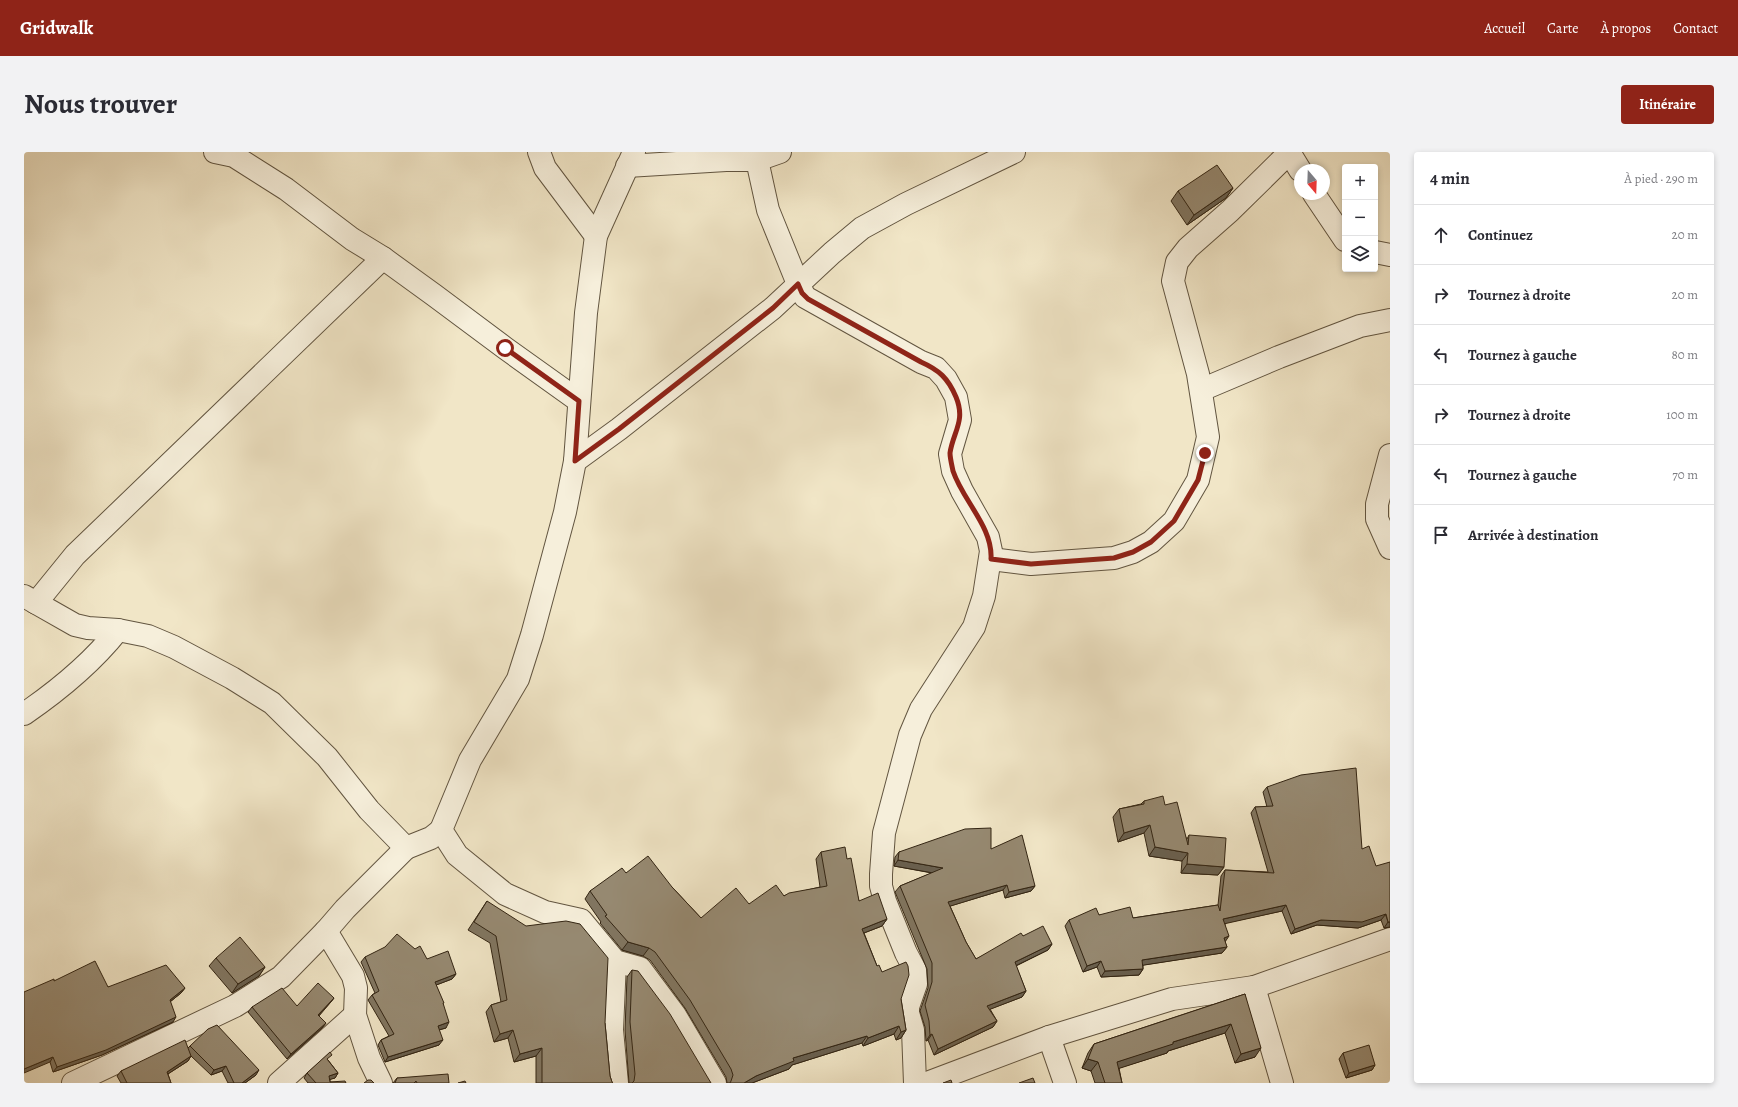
<!DOCTYPE html>
<html lang="fr">
<meta charset="utf-8">
<style>
:root{--surface:#fff;--page:#f2f2f3;--text:#2b2b33;--muted:#7c7c81;--line:#e1e1e2;--accent:#8f2418}
body{margin:0;font-family:Alegreya,serif;background:var(--page);color:var(--text)}
.controls{position:absolute;right:12px;top:12px;display:grid;overflow:hidden;border-radius:4px;box-shadow:0 2px 6px #0003}
.controls button{width:36px;height:36px;display:grid;place-items:center;padding:0;border:0;border-bottom:1px solid var(--line);background:var(--surface);color:var(--text);font:20px sans-serif}
.compass{position:absolute;left:1270px;top:12px;width:36px;height:36px;border-radius:50%;background:var(--surface);box-shadow:0 2px 6px #0003;rotate:161deg}
.stop{position:absolute;width:12px;height:12px;margin:-9px;border:3px solid #8f2418;border-radius:50%;background:#fff}
.stop.end{background:#8f2418;border-color:#fff;box-shadow:0 1px 4px #0008}
.list{margin:0;padding:0;list-style:none}
h2{display:flex;justify-content:space-between;align-items:center;height:52px;margin:0;padding:0 16px;font-size:17px}
h2 small{font-size:13px;font-weight:400;color:var(--muted)}
.list li{display:grid;grid-template-columns:26px 1fr auto;gap:12px;align-items:center;box-sizing:border-box;height:60px;padding:0 16px;border-top:1px solid var(--line)}
.list b{display:block;font-size:15px;white-space:nowrap}
.list em{font-size:13px;font-style:normal;color:var(--muted)}
.icon{flex:none;width:22px;height:22px;fill:none;stroke:currentColor;stroke-width:2;stroke-linecap:round;stroke-linejoin:round}
.map{position:relative;flex:none;width:1366px;height:931px;overflow:hidden;border-radius:4px}
header{display:flex;align-items:center;gap:24px;box-sizing:border-box;height:56px;padding:0 20px;background:var(--accent);color:#fff}
header strong{font-size:19px}
nav{display:flex;gap:22px;margin-inline-start:auto;font-size:14px}
.intro{display:flex;align-items:center;justify-content:space-between;box-sizing:border-box;height:96px;padding:0 24px}
h1{margin:0;font-size:28px}
.button{padding:10px 18px;border-radius:4px;background:var(--accent);color:#fff;font-size:14px;font-weight:700}
main{display:flex;gap:24px;padding:0 24px}
aside{flex:1;background:var(--surface);border-radius:4px;box-shadow:0 2px 6px #0003}
.map>svg:first-child{display:block}
.lines{fill:none;stroke-linecap:round;stroke-linejoin:round}
.minor-casing{stroke:#625540;stroke-width:24}
.minor{stroke:#f6efdb;stroke-width:22}
.wall{fill:#817661;stroke:#332513}
.shaded-wall{fill:#69604f;stroke:#332513}
.building{fill:#968971;stroke:#332513}
.route{stroke:#8f2418;stroke-width:5}
</style>
<header>
<strong>Gridwalk</strong>
<nav><a>Accueil</a><a>Carte</a><a>À propos</a><a>Contact</a></nav>
</header>
<div class="intro"><h1>Nous trouver</h1><a class="button">Itinéraire</a></div>
<main>
<div class="map">
<svg width="1366" height="931" viewBox="0 0 1366 931">
<rect width="100%" height="100%" fill="#f1e6c7"/>
<filter id="stains"><feTurbulence type="fractalNoise" baseFrequency=".005" numOctaves="4"/><feColorMatrix values="0 0 0 0 .2 0 0 0 0 .09 0 0 0 0 .02 0 0 0 .5 -.17"/></filter>
<radialGradient id="worn" r=".72"><stop offset=".6" stop-color="#630" stop-opacity="0"/><stop offset="1" stop-color="#630" stop-opacity=".3"/></radialGradient>
<g class="lines">
<!-- minor casing -->
<g class="minor-casing">
<g id="minor">
<polyline points="191,0 210,4 262,37 328,87 359,106 410,143 481,196 555,249"/>
<polyline points="515,0 521,16 572,84"/>
<polyline points="610,0 572,84 562,161 551,309 541,360 508,483 494,527 446,608 417,678 433,703 481,742 521,760 557,768 591,809 616,816 651,863 691,931"/>
<polyline points="727,0 733,8 744,58 774,132 781,145 897,210 912,216 922,227 932,245 936,268 926,302 929,319 938,339 964,385 967,399 960,444 950,475 897,557 886,583 860,681 857,722 857,734 861,749 882,801 891,818 892,832 884,855 884,861 889,878 891,931"/>
<polyline points="1265,0 1276,18"/>
<polyline points="603,14 702,8 733,8 756,0"/>
<polyline points="1290,42 1321,88"/>
<polyline points="1351,100 1366,103"/>
<polyline points="1177,238 1255,205 1336,174 1366,168"/>
<polyline points="1366,303 1353,352 1353,367 1366,396"/>
<polyline points="551,309 595,277 749,156 808,101 838,76 882,52 990,0"/>
<polyline points="967,407 1007,412 1090,406 1109,400 1127,390 1150,369 1174,328 1184,285 1174,222 1149,129 1153,110 1164,96 1206,59 1265,1"/>
<polyline points="0,444 51,473 64,476 94,478 124,484 150,495 208,526 248,551 303,605 345,658 382,696 407,686 417,678"/>
<polyline points="12,451 51,403 359,106"/>
<path d="M0,562C35,538 67,512 94,478"/>
<polyline points="302,779 329,824 332,836 331,863 345,906 357,931"/>
<polyline points="591,809 588,878 593,931"/>
<polyline points="1230,835 1258,931"/>
<polyline points="1025,885 1041,931"/>
<polyline points="49,931 211,854 257,825 302,779 321,757 382,696"/>
<polyline points="255,931 331,863"/>
<polyline points="903,931 1025,885 1148,847 1230,835 1366,787"/>
</g>
</g>
<!-- minor -->
<use href="#minor" class="minor"/>
</g>
<!-- wall -->
<g class="wall">
<polygon points="1209,36 1202,46 1163,73 1147,49 1154,39"/>
<polygon points="1243,635 1338,697 1366,775 1360,776 1357,768 1334,776 1293,773 1267,782 1258,759 1201,771 1201,790 1203,795 1198,801 1119,813 1119,817 1115,823 1077,825 1073,815 1059,820 1041,774 1045,768 1075,763 1109,766 1194,753 1197,724 1201,718 1244,720 1227,661 1231,655 1243,655 1239,640"/>
<polygon points="1120,649 1141,653 1163,687 1165,683 1200,715 1194,723 1157,721 1158,709 1125,704 1120,681 1094,690 1089,665 1095,657 1117,652"/>
<polygon points="967,697 1011,734 1007,739 981,746 979,738 926,754 942,790 952,807 999,784 1028,792 1024,798 992,814 1002,839 998,845 966,857 973,869 969,875 910,903 904,888 902,889 901,875 896,859 904,836 903,817 871,740 876,734 908,721 870,714 871,705 875,700"/>
<polygon points="797,700 823,707 835,749 863,767 858,774 840,781 853,814 877,847 882,878 877,886 872,888 870,882 839,894 838,891 768,913 765,917 728,931 703,931 702,925 661,856 626,808 619,804 598,798 576,771 577,770 561,747 566,739 602,721 648,735 677,766 725,752 796,735 792,707"/>
<polygon points="463,749 581,871 586,924 588,930 589,931 512,931 512,904 490,910 484,886 470,890 462,860 467,853 477,850 466,791 444,778"/>
<polygon points="341,805 403,807 432,822 428,827 412,833 419,852 422,876 415,878 415,893 361,910 354,893 357,888 365,884 344,848 348,843 351,841 337,810"/>
<polygon points="192,806 241,815 235,824 208,841 185,814"/>
<polygon points="608,818 686,930 687,931 605,931 601,878 603,825"/>
<polygon points="30,829 84,835 161,836 157,841 146,850 149,870 78,903 29,920 26,910"/>
<polygon points="1221,842 1231,905 1211,911 1201,881 1144,899 1143,901 1095,916 1098,931 1071,931 1067,919 1058,916 1064,901 1070,892"/>
<polygon points="310,846 306,851 295,864 302,871 298,876 263,907 224,860 228,855 273,854"/>
<polygon points="166,894 232,923 221,931 204,931 198,919 187,923 167,904 164,909 144,922 147,931 97,931 93,924 97,919 164,896"/>
<polygon points="1319,901 1351,913 1348,918 1322,926 1315,907"/>
<polygon points="304,908 314,921 311,926 306,927 306,930 322,931 284,931 280,926 283,921"/>
<polygon points="373,926 425,931 369,931"/>
</g>
<!-- shaded-wall -->
<g class="shaded-wall">
<polygon points="1209,36 1202,46 1163,73 1170,63"/>
<polygon points="1126,673 1120,681 1094,690 1100,681"/>
<polygon points="1131,695 1164,701 1158,709 1125,704"/>
<polygon points="874,708 919,716 915,722 870,714"/>
<polygon points="1163,712 1200,715 1194,723 1157,721"/>
<polygon points="983,733 979,738 920,756 924,750"/>
<polygon points="1011,734 1007,739 981,746 985,740"/>
<polygon points="1262,753 1258,759 1195,773 1199,767"/>
<polygon points="1362,762 1357,768 1334,776 1293,773 1267,782 1271,777 1297,768"/>
<polygon points="863,767 858,774 832,784 838,777"/>
<polygon points="1364,770 1366,770 1366,775 1360,776"/>
<polygon points="1205,784 1201,790 1200,786"/>
<polygon points="604,790 625,796 619,804 598,798"/>
<polygon points="1028,792 1024,798 987,816 991,810"/>
<polygon points="1203,795 1198,801 1114,814 1118,808"/>
<polygon points="1077,809 1073,815 1059,820 1063,814"/>
<polygon points="241,815 235,824 208,841 214,832"/>
<polygon points="1119,817 1115,823 1077,825 1081,819"/>
<polygon points="432,822 428,827 407,835 411,830"/>
<polygon points="161,836 157,841 142,853 146,848"/>
<polygon points="1002,839 998,845 959,860 963,854"/>
<polygon points="310,846 306,851 290,868 294,863"/>
<polygon points="152,865 149,870 78,903 29,920 33,915"/>
<polygon points="973,869 969,875 910,903 914,897"/>
<polygon points="425,870 422,876 410,879 414,874"/>
<polygon points="302,871 298,876 263,907 267,902"/>
<polygon points="1207,872 1201,881 1144,899 1143,901 1087,919 1093,910 1149,890"/>
<polygon points="875,874 870,882 839,894 844,886"/>
<polygon points="489,878 484,886 470,890 476,882"/>
<polygon points="882,878 877,886 872,888 877,880"/>
<polygon points="908,882 904,888 902,889 906,883"/>
<polygon points="843,884 838,891 768,913 765,917 728,931 720,931 732,924 769,906"/>
<polygon points="419,888 415,893 361,910 364,905"/>
<polygon points="518,896 512,904 490,910 496,902"/>
<polygon points="1237,896 1231,905 1211,911 1217,902"/>
<polygon points="167,904 164,909 139,925 143,920"/>
<polygon points="29,905 26,910 0,921 0,917"/>
<polygon points="1064,907 1074,910 1067,919 1058,916"/>
<polygon points="1351,913 1348,918 1322,926 1325,921"/>
<polygon points="202,914 198,919 187,923 190,918"/>
<polygon points="235,918 232,923 221,931 218,931"/>
<polygon points="314,921 311,926 301,929 305,924"/>
</g>
<!-- building -->
<g class="building">
<polygon points="1193,13 1209,36 1170,63 1154,39"/>
<polygon points="1332,616 1338,697 1345,694 1352,714 1366,710 1366,770 1364,770 1362,762 1338,770 1297,768 1271,777 1262,753 1199,767 1205,784 1200,786 1203,795 1118,808 1119,817 1081,819 1077,809 1063,814 1045,768 1072,756 1075,763 1106,755 1109,766 1194,753 1196,759 1201,718 1250,721 1231,655 1249,654 1243,635 1277,623"/>
<polygon points="1139,644 1141,653 1153,650 1164,693 1165,683 1202,686 1200,715 1163,712 1164,701 1131,695 1126,673 1100,681 1095,657 1120,652 1120,649"/>
<polygon points="967,676 967,697 998,683 1011,734 985,740 983,733 924,750 942,790 952,807 997,781 999,784 1019,774 1028,792 991,810 1002,839 963,854 973,869 914,897 908,882 906,883 905,869 901,853 908,830 908,811 876,734 919,716 874,708 875,700 941,677"/>
<polygon points="821,695 823,707 827,706 835,749 854,741 863,767 838,777 853,814 855,813 858,820 882,810 884,814 885,823 877,847 882,878 877,880 875,874 844,886 843,884 769,906 770,909 732,924 720,931 706,931 707,929 709,923 707,917 666,848 631,800 625,796 604,790 581,764 583,763 566,739 598,716 602,721 624,704 648,735 677,766 712,736 725,752 752,733 760,744 765,741 803,734 797,700"/>
<polygon points="463,749 502,774 542,769 556,772 584,806 581,871 586,924 588,930 589,931 518,931 518,896 496,902 489,878 476,882 467,853 483,848 472,784 450,770"/>
<polygon points="373,782 391,797 396,794 403,807 424,799 432,822 411,830 420,851 419,851 425,870 414,874 419,888 364,905 357,888 370,882 348,843 355,839 341,805 361,795"/>
<polygon points="216,785 241,815 214,832 192,806"/>
<polygon points="71,809 84,835 142,813 161,836 146,848 152,865 82,898 33,915 29,905 0,917 0,840 30,827 30,829"/>
<polygon points="608,818 614,819 646,862 687,931 608,931 610,929 611,922 606,870"/>
<polygon points="294,831 310,846 294,863 302,871 267,902 228,855 258,836 273,854"/>
<polygon points="1221,842 1237,896 1217,902 1207,872 1149,890 1149,892 1093,910 1098,931 1081,931 1074,910 1064,907 1070,892"/>
<polygon points="193,873 235,918 218,931 210,931 202,914 190,918 166,894 184,877"/>
<polygon points="161,888 167,904 143,920 147,931 103,931 97,919"/>
<polygon points="1345,893 1351,913 1325,921 1319,901"/>
<polygon points="306,900 308,903 303,907 314,921 305,924 306,930 321,929 322,931 292,931 283,921"/>
<polygon points="424,922 425,931 393,931 392,929 390,931 371,931 373,926"/>
<polygon points="1009,926 1011,931 995,931"/>
<polygon points="344,928 347,928 350,931 340,931"/>
<polygon points="927,928 928,931 919,931"/>
<polygon points="441,929 442,931 434,931"/>
</g>
<g class="lines">
<!-- route -->
<path class="route" d="M481,196L555,249L551,309L595,277L749,156L774,132L778,141L784,147L897,210C915,218 924,226 932,245C942,269 929,280 926,301C926,306 928,314 929,319C939,349 969,375 967,407L1007,412L1090,406L1109,400L1127,390L1150,369L1174,328L1181,301"/>
</g>
<rect width="100%" height="100%" filter="url(#stains)"/>
<rect width="100%" height="100%" fill="url(#worn)"/>
</svg>
<div class="controls">
<button>+</button>
<button>−</button>
<button><svg class="icon" aria-label="layers" viewBox="0 0 24 24"><path d="M12 4l9 5-9 5-9-5zM3 14l9 5 9-5"/></svg></button>
</div>
<svg class="compass" viewBox="-18 -18 36 36"><path d="M0-13l5 13h-10z" fill="#e53935"/><path d="M0 13l5-13h-10z" fill="#7c7c81"/></svg>
<div class="stop" style="left:481px;top:196px"></div>
<div class="stop end" style="left:1181px;top:301px"></div>
</div>
<aside>
<h2>4 min<small>À pied · 290 m</small></h2>
<ul class="list">
<li><svg class="icon" aria-label="ahead" viewBox="0 0 24 24"><path d="M12 20V5M6 11l6-6 6 6"/></svg><div><b>Continuez</b></div><em>20 m</em></li>
<li><svg class="icon" aria-label="right" viewBox="0 0 24 24"><path d="M7 20v-9h11M14 6l5 5-5 5"/></svg><div><b>Tournez à droite</b></div><em>20 m</em></li>
<li><svg class="icon" aria-label="left" viewBox="0 0 24 24"><path d="M17 20v-9H6M10 6l-5 5 5 5"/></svg><div><b>Tournez à gauche</b></div><em>80 m</em></li>
<li><svg class="icon" aria-label="right" viewBox="0 0 24 24"><path d="M7 20v-9h11M14 6l5 5-5 5"/></svg><div><b>Tournez à droite</b></div><em>100 m</em></li>
<li><svg class="icon" aria-label="left" viewBox="0 0 24 24"><path d="M17 20v-9H6M10 6l-5 5 5 5"/></svg><div><b>Tournez à gauche</b></div><em>70 m</em></li>
<li><svg class="icon" aria-label="arrive" viewBox="0 0 24 24"><path d="M6 21V4h12l-3 4 3 4H6"/></svg><div><b>Arrivée à destination</b></div></li>
</ul>
</aside>
</main>
